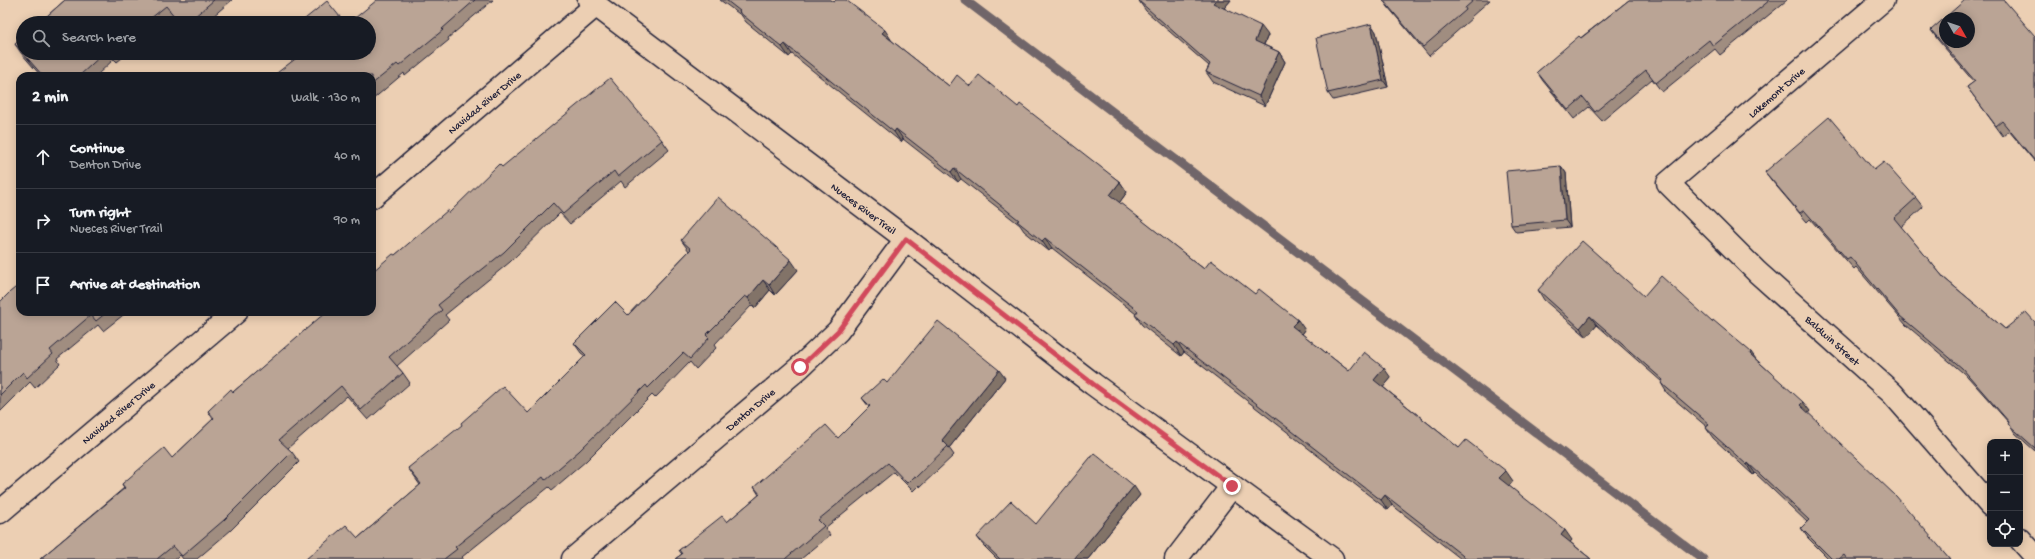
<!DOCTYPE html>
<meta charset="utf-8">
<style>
:root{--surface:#171b24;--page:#20242c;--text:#f1f3f6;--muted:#9ea1a6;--line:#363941}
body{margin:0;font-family:"Gochi Hand",sans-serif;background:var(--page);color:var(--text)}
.controls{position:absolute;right:12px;bottom:12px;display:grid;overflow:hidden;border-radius:8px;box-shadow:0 2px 10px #0003}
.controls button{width:36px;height:36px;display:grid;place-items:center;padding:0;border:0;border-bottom:1px solid var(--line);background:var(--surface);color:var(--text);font:20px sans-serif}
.compass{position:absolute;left:1939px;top:12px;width:36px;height:36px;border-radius:50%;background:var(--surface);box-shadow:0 2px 10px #0003;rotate:130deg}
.stop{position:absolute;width:12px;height:12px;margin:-9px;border:3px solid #d1495b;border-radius:50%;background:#fff}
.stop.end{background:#d1495b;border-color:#fff;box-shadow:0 1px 4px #0008}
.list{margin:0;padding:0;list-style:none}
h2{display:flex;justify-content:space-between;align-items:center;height:52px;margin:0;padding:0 16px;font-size:17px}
h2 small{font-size:13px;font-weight:400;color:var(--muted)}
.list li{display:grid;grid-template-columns:26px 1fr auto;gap:12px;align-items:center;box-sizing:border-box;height:64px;padding:0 16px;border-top:1px solid var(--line)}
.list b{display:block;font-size:15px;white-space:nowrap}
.list p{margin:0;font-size:13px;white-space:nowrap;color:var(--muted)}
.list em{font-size:13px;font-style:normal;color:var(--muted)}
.icon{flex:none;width:22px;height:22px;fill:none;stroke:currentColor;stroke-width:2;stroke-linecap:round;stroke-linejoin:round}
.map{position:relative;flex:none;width:2035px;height:559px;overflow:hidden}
.search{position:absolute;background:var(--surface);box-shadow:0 2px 10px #0003;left:16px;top:16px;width:360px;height:44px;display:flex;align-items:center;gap:10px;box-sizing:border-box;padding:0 14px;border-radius:22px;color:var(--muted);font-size:15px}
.panel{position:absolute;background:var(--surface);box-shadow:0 2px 10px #0003;left:16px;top:72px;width:360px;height:244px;border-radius:12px}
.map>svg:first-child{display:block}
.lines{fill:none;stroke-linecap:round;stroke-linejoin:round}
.stream{stroke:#706569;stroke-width:9}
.minor-casing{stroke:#22223b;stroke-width:25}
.minor{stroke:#eccfb3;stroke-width:22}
.wall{fill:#a08d80;stroke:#22223b}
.shaded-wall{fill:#827368;stroke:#22223b}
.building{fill:#baa495;stroke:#22223b;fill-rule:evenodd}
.route{stroke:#d1495b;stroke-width:5}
.labels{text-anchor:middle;stroke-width:3;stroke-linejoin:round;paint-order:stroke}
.street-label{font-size:11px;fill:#22223b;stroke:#eccfb3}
</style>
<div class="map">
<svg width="2035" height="559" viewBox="0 0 2035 559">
<rect width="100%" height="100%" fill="#eccfb3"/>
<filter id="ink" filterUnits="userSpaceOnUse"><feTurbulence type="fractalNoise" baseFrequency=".025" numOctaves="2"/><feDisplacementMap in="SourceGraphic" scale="8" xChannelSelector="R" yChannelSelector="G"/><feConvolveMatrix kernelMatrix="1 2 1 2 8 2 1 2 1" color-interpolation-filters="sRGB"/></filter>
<g filter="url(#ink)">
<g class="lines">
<!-- stream -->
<polyline class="stream" points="965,0 1703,559"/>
<!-- minor casing -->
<g class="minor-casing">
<g id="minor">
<polyline points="589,0 906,239 1093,384 1332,559"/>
<polyline points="1883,0 1668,183 1757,272 1892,393 1990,505"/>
<polyline points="372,197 595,6"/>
<polyline points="0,512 236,312"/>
<polyline points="2020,539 2035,556"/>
<polyline points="573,559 800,367 838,331 906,239"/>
<polyline points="1176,559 1232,486"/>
</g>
</g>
<!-- minor -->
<use href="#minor" class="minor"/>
</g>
<!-- wall -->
<g class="wall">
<polygon points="65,0 232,0 205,23 178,23 172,16 163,23 39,23"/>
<polygon points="377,0 493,0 448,38 449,40 405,76 404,73 372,100 372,76 298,56 295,53 369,53"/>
<polygon points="720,0 831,0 892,41 949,86 970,86 1018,107 1120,182 1127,192 1119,203 1204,269 1255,294 1305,330 1302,334 1349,371 1391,378 1383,387 1459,448 1513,481 1509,486 1572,540 1570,542 1591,559 1461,559 1392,505 1388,510 1184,352 1181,356 1142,325 1135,315 1136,314 1052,248 1049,251 1024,231 1020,225 961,179 958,182 903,139 901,142 792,54 789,57 746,22 742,16"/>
<polygon points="1140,0 1231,0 1224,8 1268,35 1264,45 1279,52 1285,62 1265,106 1213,82 1206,72 1209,66 1146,11 1139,1"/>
<polygon points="1383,0 1490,0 1471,17 1472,18 1429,56 1388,7"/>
<polygon points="1629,0 1787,0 1720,55 1715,49 1662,92 1652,79 1602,121 1589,107 1574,119 1543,81 1537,72"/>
<polygon points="1371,24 1376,32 1388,87 1333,100 1328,93"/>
<polygon points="1931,30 2035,36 2035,162 2009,131 2003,136 1967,87 1974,82 1938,40"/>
<polygon points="15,44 23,53 128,53 117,62 114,59 96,76 41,76 21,53"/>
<polygon points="662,140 669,150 625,187 621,181 570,224 560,213 510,262 445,315 449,320 397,366 403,373 410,383 368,420 347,396 288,448 292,452 299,462 231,530 197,559 183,559 180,555 176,559 40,559 124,488 122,484 172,458 213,419 208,411 233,392 395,255 449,213 502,167"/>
<polygon points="1561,166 1566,173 1570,227 1516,232 1511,225"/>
<polygon points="1874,170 1916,198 1923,207 1901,227 1944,278 2005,329 2035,322 2035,451 2015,433 2009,423 1968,377 1906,325 1856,267 1854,269 1810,219 1807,222 1772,181 1765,172"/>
<polygon points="681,240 798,270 775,295 770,290 755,308 752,305 714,345 716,348 696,369 690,362 655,398 652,395 586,461 552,490 549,487 462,557 463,558 463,559 306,559 358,538 420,485 408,468 528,413 585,356 581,353 574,343 628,315 689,251"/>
<polygon points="1538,290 1644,296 1712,322 1758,361 1810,411 1808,413 1950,559 1829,559 1808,538 1801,528 1807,522 1755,473 1753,475 1713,438 1706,428 1707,427 1667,393 1661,383 1662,382 1597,325 1587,337 1544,300"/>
<polygon points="0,302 20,312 127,312 103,331 98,325 57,359 60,364 35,388 30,382 0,412"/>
<polygon points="1005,378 949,448 954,455 920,487 919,485 913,491 894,472 825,528 830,535 801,559 675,559 682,554 679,550 727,522 759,495 754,487 838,438 869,407 862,398 887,383"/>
<polygon points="1140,495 1088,559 997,559 984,546 977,537 1036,524"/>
</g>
<!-- shaded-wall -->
<g class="shaded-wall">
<polygon points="1216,0 1231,0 1220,13 1213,3"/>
<polygon points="1371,24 1376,32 1388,87 1383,80"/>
<polygon points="1261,26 1268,35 1261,51 1255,41"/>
<polygon points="885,30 892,41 882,33"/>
<polygon points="785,44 792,54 789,57 782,47"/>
<polygon points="1279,52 1285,62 1265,106 1259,96"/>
<polygon points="896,129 903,139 901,142 894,132"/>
<polygon points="1561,166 1566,173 1570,227 1565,220"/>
<polygon points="954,168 961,179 958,182 951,172"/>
<polygon points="1120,182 1127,192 1117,206 1110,195"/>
<polygon points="1045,238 1052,248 1049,251 1042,241"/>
<polygon points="791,260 798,270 775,295 769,285"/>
<polygon points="763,280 770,290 755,308 748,298"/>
<polygon points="1590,316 1597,325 1587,337 1580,328"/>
<polygon points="1298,320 1305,330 1300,337 1292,326"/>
<polygon points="1177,342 1184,352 1181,356 1174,345"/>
<polygon points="1751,352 1758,362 1750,354"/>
<polygon points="1384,368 1391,378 1381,390 1374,380"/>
<polygon points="999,370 1005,378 949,448 942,440"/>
<polygon points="1803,402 1810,411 1807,415 1800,405"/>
<polygon points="1748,463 1755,473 1753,475 1747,465"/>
<polygon points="1506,471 1513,481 1506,489 1499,478"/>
<polygon points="1134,486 1140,495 1088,559 1074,559"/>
<polygon points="1385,495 1392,505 1388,510 1381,500"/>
<polygon points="1565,530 1572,540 1568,545 1561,535"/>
</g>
<!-- building -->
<g class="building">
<polygon points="65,0 214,0 187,23 180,23 166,6 145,23 39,23"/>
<polygon points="377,0 475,0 442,29 443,30 399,66 397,64 372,84 372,76 273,76 299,56 296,53 369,53 369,23 349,23"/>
<polygon points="726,0 831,0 834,2 836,0 846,0 885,30 882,33 949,86 957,75 970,86 979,75 1018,107 1020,104 1120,182 1110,195 1204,269 1211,260 1255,294 1259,289 1298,320 1292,326 1349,371 1364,352 1384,368 1374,380 1459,448 1466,440 1506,471 1499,478 1565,530 1561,535 1591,559 1467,559 1385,495 1381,500 1177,342 1174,345 1135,315 1138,311 1045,238 1042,241 1017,221 1019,220 954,168 951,172 896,129 894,132 785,44 782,47 739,12 740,11"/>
<polygon points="1140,0 1216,0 1213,3 1261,26 1255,41 1279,52 1259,96 1206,72 1210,64 1139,1"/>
<polygon points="1383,0 1474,0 1465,8 1466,10 1423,47"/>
<polygon points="1629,0 1770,0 1713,46 1709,40 1656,83 1646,70 1595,112 1583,97 1568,110 1537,72 1579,36 1581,38"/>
<path d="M1965,0H2004L2035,36V161L2002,121L1996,126L1967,87L1975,81L1931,30ZM1945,18H1969V42H1945Z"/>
<polygon points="327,1 345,23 300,23"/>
<polygon points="1371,24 1383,80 1328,93 1316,38"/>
<polygon points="23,37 23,53 104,53 79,76 43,76 15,44"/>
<polygon points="610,78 662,140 618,177 614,171 563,214 553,203 504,252 438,305 442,310 389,357 403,373 361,410 341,386 279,440 292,452 224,520 182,556 173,546 157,559 40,559 125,488 122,484 164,448 172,458 214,418 208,411 231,389 233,392 326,312 372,312 372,272 393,254 395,255 448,210 449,213 499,164 502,167"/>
<polygon points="1829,117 1874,170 1884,162 1916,198 1894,218 1944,278 2005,329 2026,312 2035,322 2035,448 2008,424 2009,422 1962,368 1900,316 1850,257 1847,259 1804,210 1800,213 1765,172"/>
<polygon points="1561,166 1565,220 1511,225 1506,171"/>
<polygon points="718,197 791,260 769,285 763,280 748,298 745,296 706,335 709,338 690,359 683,353 648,388 646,385 579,451 545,480 543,477 455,547 457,549 444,559 306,559 346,525 358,538 421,484 408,468 462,425 461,423 503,386 528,413 586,355 574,343 615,302 628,315 691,249 681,240"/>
<polygon points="1582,241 1644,296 1661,276 1712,322 1713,320 1751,352 1750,354 1803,402 1800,405 1896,496 1950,559 1847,559 1844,555 1839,559 1832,559 1801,528 1809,520 1748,463 1747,465 1706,428 1709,424 1661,383 1663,380 1590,316 1580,328 1538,290"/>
<polygon points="20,284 20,312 107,312 96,321 91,315 50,350 53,354 27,378 23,372 0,395 0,302 10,292"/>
<polygon points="938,321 999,370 942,440 948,446 915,478 913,477 907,483 888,463 818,520 824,526 785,559 675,559 682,554 679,550 722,516 727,522 760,494 754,487 826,425 838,438 870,406 862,398 883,379 887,383"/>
<polygon points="1094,453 1134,486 1074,559 1000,559 977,537 1011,501 1036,524"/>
</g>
</g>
<g class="lines" filter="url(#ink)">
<!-- route -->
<polyline class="route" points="800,367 838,331 906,239 1093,384 1232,486"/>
</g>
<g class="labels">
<!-- street labels -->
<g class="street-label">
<text transform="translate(1776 92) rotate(-41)" y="4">Lakemont Drive</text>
<text transform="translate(484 102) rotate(-40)" y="4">Navidad River Drive</text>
<text transform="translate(864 208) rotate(37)" y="4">Nueces River Trail</text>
<text transform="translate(1833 340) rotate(42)" y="4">Baldwin Street</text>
<text transform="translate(750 409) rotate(-40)" y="4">Denton Drive</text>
<text transform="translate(118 412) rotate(-40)" y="4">Navidad River Drive</text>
</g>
</g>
</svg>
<div class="controls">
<button>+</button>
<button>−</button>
<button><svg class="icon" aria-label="locate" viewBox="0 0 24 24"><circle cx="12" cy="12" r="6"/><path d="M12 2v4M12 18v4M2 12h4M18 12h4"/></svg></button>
</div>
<svg class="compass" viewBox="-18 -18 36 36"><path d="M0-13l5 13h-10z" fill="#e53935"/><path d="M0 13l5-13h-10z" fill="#9ea1a6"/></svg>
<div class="stop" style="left:800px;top:367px"></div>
<div class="stop end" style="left:1232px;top:486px"></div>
<div class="search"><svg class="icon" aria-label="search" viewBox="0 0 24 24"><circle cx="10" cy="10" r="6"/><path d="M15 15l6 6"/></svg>Search here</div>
<section class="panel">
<h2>2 min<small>Walk · 130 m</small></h2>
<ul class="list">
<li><svg class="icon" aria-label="ahead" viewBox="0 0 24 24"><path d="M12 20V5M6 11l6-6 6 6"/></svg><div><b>Continue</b><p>Denton Drive</p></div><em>40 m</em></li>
<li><svg class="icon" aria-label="right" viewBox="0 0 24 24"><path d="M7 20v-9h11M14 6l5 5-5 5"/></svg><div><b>Turn right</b><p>Nueces River Trail</p></div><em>90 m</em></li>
<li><svg class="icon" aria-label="arrive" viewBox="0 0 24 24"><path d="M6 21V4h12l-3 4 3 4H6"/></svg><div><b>Arrive at destination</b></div></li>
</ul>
</section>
</div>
